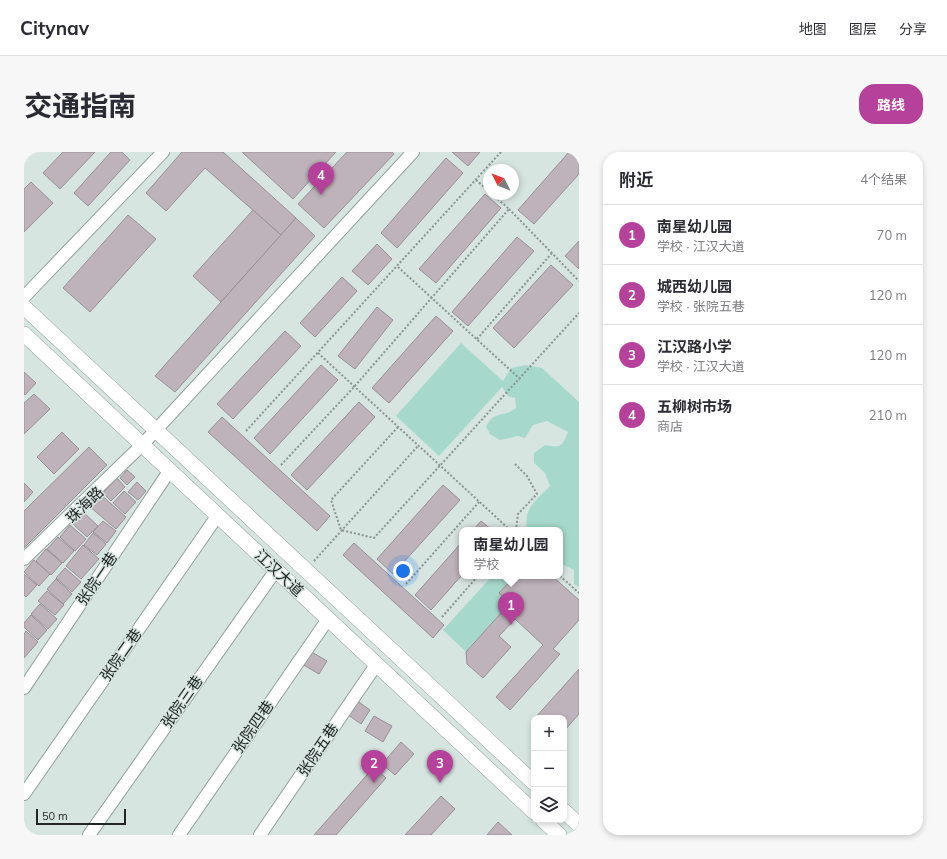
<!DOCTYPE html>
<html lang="zh">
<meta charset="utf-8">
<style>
:root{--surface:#fff;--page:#f7f7f7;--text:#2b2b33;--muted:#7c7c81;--line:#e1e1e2;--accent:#b5419a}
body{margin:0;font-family:Mulish,"Noto Sans SC",sans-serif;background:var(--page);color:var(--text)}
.controls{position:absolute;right:12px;bottom:12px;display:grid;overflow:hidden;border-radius:8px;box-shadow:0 2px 6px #0003}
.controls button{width:36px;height:36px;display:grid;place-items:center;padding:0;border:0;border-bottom:1px solid var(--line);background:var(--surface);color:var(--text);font:20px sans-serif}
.compass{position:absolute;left:459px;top:12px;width:36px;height:36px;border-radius:50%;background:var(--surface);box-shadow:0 2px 6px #0003;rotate:312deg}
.scale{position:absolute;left:12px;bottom:10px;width:90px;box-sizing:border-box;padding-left:4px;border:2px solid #212625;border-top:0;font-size:11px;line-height:14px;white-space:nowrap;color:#212625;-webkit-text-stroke:3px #d7e5e1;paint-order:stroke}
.you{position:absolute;left:379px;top:419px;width:14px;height:14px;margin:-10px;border:3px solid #fff;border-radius:50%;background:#1a73e8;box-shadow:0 0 0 6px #1a73e833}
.badge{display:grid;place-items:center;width:26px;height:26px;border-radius:50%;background:var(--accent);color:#fff;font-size:13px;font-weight:700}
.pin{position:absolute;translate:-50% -33px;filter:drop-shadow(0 1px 2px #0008)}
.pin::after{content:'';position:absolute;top:21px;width:14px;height:12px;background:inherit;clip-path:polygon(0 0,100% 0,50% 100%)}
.popup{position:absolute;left:435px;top:375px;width:104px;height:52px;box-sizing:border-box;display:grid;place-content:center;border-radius:8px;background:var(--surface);filter:drop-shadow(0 1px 3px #0005);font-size:13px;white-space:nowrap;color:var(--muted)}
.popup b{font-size:15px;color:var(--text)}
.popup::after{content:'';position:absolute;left:50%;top:100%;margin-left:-8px;border:8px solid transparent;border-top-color:var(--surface)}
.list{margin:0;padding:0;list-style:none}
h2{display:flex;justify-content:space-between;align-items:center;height:52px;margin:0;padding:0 16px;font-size:17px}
h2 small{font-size:13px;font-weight:400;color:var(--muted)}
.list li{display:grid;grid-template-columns:26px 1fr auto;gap:12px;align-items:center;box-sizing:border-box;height:60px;padding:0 16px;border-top:1px solid var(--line)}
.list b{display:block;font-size:15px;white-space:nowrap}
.list p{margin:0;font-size:13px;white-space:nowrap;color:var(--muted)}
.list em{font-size:13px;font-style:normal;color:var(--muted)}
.icon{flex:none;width:22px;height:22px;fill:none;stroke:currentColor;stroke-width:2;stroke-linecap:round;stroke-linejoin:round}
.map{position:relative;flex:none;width:555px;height:683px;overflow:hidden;border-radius:16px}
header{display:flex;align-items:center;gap:24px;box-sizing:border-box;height:56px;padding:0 20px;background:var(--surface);border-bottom:1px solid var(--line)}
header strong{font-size:19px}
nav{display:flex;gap:22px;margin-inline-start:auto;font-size:14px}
.intro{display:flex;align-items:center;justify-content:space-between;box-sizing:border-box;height:96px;padding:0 24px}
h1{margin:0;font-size:28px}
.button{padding:10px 18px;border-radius:16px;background:var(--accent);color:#fff;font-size:14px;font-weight:700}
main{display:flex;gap:24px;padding:0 24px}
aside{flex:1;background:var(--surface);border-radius:16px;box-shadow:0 2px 6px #0003}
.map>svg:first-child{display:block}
.green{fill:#a6d9cb}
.building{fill:#beb3ba;stroke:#998f96}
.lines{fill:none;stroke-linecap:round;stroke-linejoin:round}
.minor-casing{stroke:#929f9b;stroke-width:14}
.major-casing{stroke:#929f9b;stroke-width:16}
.path{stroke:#899390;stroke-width:2;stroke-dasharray:2 2;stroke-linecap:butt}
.minor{stroke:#fff;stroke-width:12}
.major{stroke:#fff;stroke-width:15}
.labels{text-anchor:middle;stroke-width:3;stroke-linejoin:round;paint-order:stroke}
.street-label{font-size:15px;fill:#212625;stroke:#d7e5e1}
</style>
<header>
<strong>Citynav</strong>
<nav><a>地图</a><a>图层</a><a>分享</a></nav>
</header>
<div class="intro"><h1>交通指南</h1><a class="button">路线</a></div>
<main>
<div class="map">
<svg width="555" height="683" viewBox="0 0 555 683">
<rect width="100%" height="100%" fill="#d7e5e1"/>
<!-- green -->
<g class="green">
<path d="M437,191L479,229L487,216L502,213L518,216L555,250V435L550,432V418L536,411V378H503C499,357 512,348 526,334L521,321L510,311V301L521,293C537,296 538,295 544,280L523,269L509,273L501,286L494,284L476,288L466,282L462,275C469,258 480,266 492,256L491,246L484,244L478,235L415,304L372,264Z"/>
<polygon points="468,424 491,424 475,441 486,451 442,500 419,478"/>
</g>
<!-- building -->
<g class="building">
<polygon points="39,0 71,0 36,37 19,21"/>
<polygon points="87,0 98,0 106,8 64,54 50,41"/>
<polygon points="158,0 199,0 272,66 257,83 181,16 142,59 122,41"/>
<polygon points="218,0 312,0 269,47"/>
<polygon points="323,0 368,0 370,2 300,76 274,52"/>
<polygon points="428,0 456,0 444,14"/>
<polygon points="545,0 555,7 555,22 510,72 494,58"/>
<polygon points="422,6 439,21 373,96 357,81"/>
<polygon points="7,30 29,51 0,80 0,37"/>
<polygon points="461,42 477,56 412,131 395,117"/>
<polygon points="229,58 257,83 197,150 169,124"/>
<polygon points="104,63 132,87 66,160 39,136"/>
<polygon points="272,66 291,84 151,240 131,224"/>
<polygon points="493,85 510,99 444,174 428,160"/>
<polygon points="555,89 555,117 541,104"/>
<polygon points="353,92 368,107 344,133 328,119"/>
<polygon points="527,113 549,133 490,196 469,176"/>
<polygon points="318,125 333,139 291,185 276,171"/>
<polygon points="353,155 369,168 331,217 314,204"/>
<polygon points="412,164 429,179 365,251 348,236"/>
<polygon points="261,179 277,194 209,267 193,252"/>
<polygon points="297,213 314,228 246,302 230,286"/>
<polygon points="0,220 12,231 1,243 0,242"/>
<polygon points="10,242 26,257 0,282 0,251"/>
<polygon points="335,250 351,265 283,338 267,323"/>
<polygon points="198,265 306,364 293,379 184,280"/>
<polygon points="38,280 55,297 30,322 13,305"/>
<polygon points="65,295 83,313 0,396 0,359"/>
<polygon points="103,318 111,325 103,333 96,326"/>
<polygon points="93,326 101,335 87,349 79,341"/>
<polygon points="113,330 122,339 114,348 104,340"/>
<polygon points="0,331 9,340 0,350"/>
<polygon points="419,333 436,348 369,422 353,407"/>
<polygon points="100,339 112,350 101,362 89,351"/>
<polygon points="76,342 102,365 92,377 65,354"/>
<polygon points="58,359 74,374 63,385 48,371"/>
<polygon points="79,369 92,379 83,391 69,380"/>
<polygon points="457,369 468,378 449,378"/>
<polygon points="46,373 62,387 51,399 36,385"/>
<polygon points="69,381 82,392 73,403 60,393"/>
<polygon points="34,385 50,399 39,411 23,397"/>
<polygon points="438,390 438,423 407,458 391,443"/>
<polygon points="330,391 420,473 409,486 319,403"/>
<polygon points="59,393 75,407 57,427 42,414"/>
<polygon points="22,397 38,411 27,423 12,409"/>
<polygon points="10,408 26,422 15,434 0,420"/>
<polygon points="41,416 57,430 48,440 32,426"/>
<polygon points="0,422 13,433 2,445 0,443"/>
<polygon points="491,424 528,424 555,448 555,468 529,497 536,502 486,558 472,545 519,493 491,467 475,484 487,495 459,526 443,512 442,500 486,451 475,441"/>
<polygon points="32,427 48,442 39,452 23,437"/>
<polygon points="23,439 40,453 31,463 14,449"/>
<polygon points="16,452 33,467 24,477 7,462"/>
<polygon points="7,463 23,478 14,488 0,475 0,471"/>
<polygon points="2,479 14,490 0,506 0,482"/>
<polygon points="286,499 303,509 295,522 278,512"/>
<polygon points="555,517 555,562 540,579 540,566 511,566"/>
<polygon points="332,548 346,558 337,572 323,562"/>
<polygon points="350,564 368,574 359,590 341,579"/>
<polygon points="377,590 390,602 371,623 358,612"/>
<polygon points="350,615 362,626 312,683 290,683"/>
<polygon points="417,644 431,657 407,683 381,683"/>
<polygon points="474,670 488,683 463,683"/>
</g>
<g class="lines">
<!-- minor casing -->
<g class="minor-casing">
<g id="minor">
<polyline points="0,145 139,0"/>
<polyline points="0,407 119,292 389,0"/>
<polyline points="0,536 146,318"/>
<polyline points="0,642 194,363"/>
<polyline points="65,683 252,418"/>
<polyline points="155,683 304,467"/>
<polyline points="236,683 352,513"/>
</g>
</g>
<!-- major casing -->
<g class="major-casing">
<g id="major">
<polyline points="0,155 510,631"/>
<polyline points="0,182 510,660"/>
<polyline points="540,659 555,673"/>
<polyline points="519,668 535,683"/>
</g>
</g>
<!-- path -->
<g class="path">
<polyline points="452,28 465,39"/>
<polyline points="485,57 555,129"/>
<polyline points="374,115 496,227"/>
<polyline points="453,187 528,101"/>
<polyline points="294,201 486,378"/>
<polyline points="374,275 307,348 317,378 350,386 555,161"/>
<polyline points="222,279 477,0"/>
<polyline points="491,312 503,324 513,342 494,362 492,378"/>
<polyline points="257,313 330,235 485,57 468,42"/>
<polyline points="290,409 394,294"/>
<polyline points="536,424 555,441"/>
<polyline points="382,432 455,350"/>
<polyline points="418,465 454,424"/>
</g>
<!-- minor -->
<use href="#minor" class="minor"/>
<!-- major -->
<use href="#major" class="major"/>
</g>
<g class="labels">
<!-- street labels -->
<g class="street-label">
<text transform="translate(61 353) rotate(-44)" y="5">珠海路</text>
<text transform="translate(255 421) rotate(43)" y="5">江汉大道</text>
<text transform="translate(73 427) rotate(-56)" y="5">张院一巷</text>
<text transform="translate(97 503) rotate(-55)" y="5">张院二巷</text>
<text transform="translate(158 550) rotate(-55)" y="5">张院三巷</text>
<text transform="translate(229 575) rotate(-55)" y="5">张院四巷</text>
<text transform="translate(294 598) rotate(-56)" y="5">张院五巷</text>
</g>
</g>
</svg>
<div class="controls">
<button>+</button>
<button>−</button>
<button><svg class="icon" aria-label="layers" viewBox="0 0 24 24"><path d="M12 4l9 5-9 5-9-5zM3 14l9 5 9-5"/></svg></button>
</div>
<svg class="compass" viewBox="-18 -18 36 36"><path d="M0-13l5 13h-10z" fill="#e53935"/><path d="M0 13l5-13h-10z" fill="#7c7c81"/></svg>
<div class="scale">50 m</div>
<div class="you"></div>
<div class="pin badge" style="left:487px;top:473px">1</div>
<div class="popup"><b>南星幼儿园</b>学校</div>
<div class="pin badge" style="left:350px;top:631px">2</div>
<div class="pin badge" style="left:416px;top:631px">3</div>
<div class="pin badge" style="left:297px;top:43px">4</div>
</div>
<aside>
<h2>附近<small>4个结果</small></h2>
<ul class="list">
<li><span class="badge">1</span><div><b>南星幼儿园</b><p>学校 · 江汉大道</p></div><em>70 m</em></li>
<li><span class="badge">2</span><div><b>城西幼儿园</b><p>学校 · 张院五巷</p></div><em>120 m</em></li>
<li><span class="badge">3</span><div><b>江汉路小学</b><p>学校 · 江汉大道</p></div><em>120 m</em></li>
<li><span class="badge">4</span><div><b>五柳树市场</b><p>商店</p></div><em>210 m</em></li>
</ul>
</aside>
</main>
